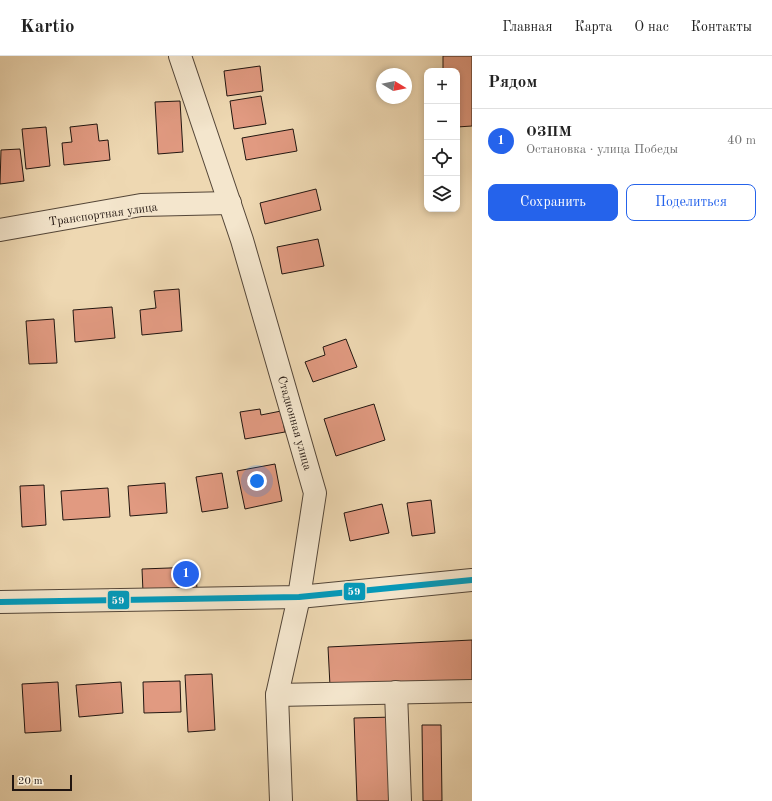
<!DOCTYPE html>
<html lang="ru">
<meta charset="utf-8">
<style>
:root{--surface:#fff;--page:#f2f2f2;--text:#222;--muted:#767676;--line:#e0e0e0;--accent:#2563eb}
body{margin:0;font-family:"Old Standard TT",serif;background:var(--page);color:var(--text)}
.controls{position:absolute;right:12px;top:12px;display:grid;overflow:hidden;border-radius:8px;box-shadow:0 2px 6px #0003}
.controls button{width:36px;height:36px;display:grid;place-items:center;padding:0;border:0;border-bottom:1px solid var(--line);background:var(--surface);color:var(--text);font:20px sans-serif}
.compass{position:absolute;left:376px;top:12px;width:36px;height:36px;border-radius:50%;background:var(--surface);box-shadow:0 2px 6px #0003;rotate:100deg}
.scale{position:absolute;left:12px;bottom:10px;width:60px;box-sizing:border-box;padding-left:4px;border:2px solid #211510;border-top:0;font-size:11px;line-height:14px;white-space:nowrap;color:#211510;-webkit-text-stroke:3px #f4e6cd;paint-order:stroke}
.you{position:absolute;left:257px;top:425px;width:14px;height:14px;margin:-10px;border:3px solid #fff;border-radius:50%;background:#1a73e8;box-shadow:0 0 0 6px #1a73e833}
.badge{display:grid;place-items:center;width:26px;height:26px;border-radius:50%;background:var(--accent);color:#fff;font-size:13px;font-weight:700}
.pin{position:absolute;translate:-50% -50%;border:2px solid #fff;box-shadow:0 1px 4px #0006}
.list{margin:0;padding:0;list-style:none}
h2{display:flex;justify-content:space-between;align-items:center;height:52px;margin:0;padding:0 16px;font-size:17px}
h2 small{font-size:13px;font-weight:400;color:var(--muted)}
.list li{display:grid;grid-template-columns:26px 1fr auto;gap:12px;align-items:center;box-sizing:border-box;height:64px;padding:0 16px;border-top:1px solid var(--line)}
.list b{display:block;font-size:15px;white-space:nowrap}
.list p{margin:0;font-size:13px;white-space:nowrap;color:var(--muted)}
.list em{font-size:13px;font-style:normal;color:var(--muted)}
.actions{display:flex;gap:8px;padding:12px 16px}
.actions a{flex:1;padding:9px 0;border:1px solid var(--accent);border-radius:8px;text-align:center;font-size:14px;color:var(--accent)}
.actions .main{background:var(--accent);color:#fff}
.icon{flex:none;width:22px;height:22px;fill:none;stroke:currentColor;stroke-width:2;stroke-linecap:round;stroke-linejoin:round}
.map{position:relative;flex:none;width:472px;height:745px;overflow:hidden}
header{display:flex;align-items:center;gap:24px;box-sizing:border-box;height:56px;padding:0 20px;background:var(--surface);border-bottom:1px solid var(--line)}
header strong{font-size:19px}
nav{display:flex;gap:22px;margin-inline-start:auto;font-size:14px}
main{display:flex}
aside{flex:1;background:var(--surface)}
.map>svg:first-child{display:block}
.building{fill:#e19a81;stroke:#211510}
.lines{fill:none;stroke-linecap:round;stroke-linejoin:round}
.minor-casing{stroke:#544638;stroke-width:24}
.minor{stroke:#f4e6cd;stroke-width:22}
.bus-1-casing{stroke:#f4e6cd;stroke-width:9}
.bus-1{stroke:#039abb;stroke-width:6}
.labels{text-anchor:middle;stroke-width:3.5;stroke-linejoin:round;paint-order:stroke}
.street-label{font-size:12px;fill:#211510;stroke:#f4e6cd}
.line-badge{stroke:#f4e6cd;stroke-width:1.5}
.badge-label{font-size:11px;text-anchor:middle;font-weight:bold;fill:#fff}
</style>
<header>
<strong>Kartio</strong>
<nav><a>Главная</a><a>Карта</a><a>О нас</a><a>Контакты</a></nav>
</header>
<main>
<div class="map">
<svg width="472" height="745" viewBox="0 0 472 745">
<rect width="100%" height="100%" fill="#eed8b2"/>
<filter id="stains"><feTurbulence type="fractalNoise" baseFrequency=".005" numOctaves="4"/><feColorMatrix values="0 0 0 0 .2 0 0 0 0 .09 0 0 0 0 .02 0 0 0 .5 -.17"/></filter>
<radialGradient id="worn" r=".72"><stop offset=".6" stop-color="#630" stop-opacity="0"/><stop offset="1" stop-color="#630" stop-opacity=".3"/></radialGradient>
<!-- building -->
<g class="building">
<polygon points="443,0 472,0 472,70 457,71 457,15 443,15"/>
<polygon points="260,10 263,35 227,40 224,15"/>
<polygon points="261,40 266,68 234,73 230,45"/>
<polygon points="180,45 183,96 158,98 155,46"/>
<polygon points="97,68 99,85 108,84 110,104 64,109 62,87 72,86 70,71"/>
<polygon points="46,71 50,110 26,113 22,73"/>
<polygon points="293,73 297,95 246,104 242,82"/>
<polygon points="20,93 24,125 0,128 1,94"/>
<polygon points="316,133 321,154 265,168 260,147"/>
<polygon points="318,183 324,210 282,218 277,191"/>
<polygon points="179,233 182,275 142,279 140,254 156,252 154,235"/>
<polygon points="112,251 115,282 75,286 73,254"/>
<polygon points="54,263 57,307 29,308 26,265"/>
<polygon points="346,283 357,311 313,326 305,306 325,299 323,291"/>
<polygon points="374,348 385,384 336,400 324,363"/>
<polygon points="260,353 261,359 281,355 285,376 245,383 240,356"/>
<polygon points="275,408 282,445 245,453 237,415"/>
<polygon points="222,417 228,452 202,456 196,421"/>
<polygon points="165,427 167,457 130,460 128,430"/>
<polygon points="44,429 46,469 22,471 20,430"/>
<polygon points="108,432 110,461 63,464 61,435"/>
<polygon points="431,444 435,477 412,480 407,447"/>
<polygon points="382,448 389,477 350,485 344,457"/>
<polygon points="196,511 197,535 143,536 142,513"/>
<polygon points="472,584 472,624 330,630 328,591"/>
<polygon points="212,618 215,674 188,676 185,619"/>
<polygon points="180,625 181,656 144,657 143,626"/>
<polygon points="58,626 61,675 25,677 22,628"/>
<polygon points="121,626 123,657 79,661 76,629"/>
<polygon points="394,661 397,745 357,745 354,662"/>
<polygon points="422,669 441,669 442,745 423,745"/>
</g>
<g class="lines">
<!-- minor casing -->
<g class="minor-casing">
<g id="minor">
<polyline points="180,0 242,184 315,437 299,541 277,639 281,745"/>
<polyline points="0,174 141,149 230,147"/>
<polyline points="0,546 299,541 472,524"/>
<polyline points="396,636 400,745"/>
<polyline points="277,639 472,635"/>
</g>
</g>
<!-- minor -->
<use href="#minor" class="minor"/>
<!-- bus-1 casing -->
<g class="bus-1-casing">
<polyline id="bus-1" points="0,546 299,541 472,524"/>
</g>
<!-- bus-1 -->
<use href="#bus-1" class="bus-1"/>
</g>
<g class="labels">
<!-- street labels -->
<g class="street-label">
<text transform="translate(103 158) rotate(-8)" y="4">Транспортная улица</text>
<text transform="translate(295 367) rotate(74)" y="4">Стадионная улица</text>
</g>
</g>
<g class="line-badge">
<rect x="343" y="526" width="23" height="19" rx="4" fill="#039abb"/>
<rect x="107" y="534" width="23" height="20" rx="4" fill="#039abb"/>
</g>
<g class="badge-label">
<text x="354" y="539">59</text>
<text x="118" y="548">59</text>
</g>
<rect width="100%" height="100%" filter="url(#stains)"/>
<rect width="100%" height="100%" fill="url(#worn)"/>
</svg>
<div class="controls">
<button>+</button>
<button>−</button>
<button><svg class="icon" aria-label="locate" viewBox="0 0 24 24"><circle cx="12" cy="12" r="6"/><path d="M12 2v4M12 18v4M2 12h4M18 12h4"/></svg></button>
<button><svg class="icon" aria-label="layers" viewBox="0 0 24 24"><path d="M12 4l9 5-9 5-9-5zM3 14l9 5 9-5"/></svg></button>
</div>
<svg class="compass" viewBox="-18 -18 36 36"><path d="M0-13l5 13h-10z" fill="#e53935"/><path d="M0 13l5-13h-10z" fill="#767676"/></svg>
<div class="scale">20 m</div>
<div class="you"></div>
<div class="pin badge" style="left:186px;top:518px">1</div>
</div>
<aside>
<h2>Рядом<small></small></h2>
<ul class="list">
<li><span class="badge">1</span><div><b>ОЗПМ</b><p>Остановка · улица Победы</p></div><em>40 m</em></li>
</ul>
<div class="actions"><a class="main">Сохранить</a><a>Поделиться</a></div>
</aside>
</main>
